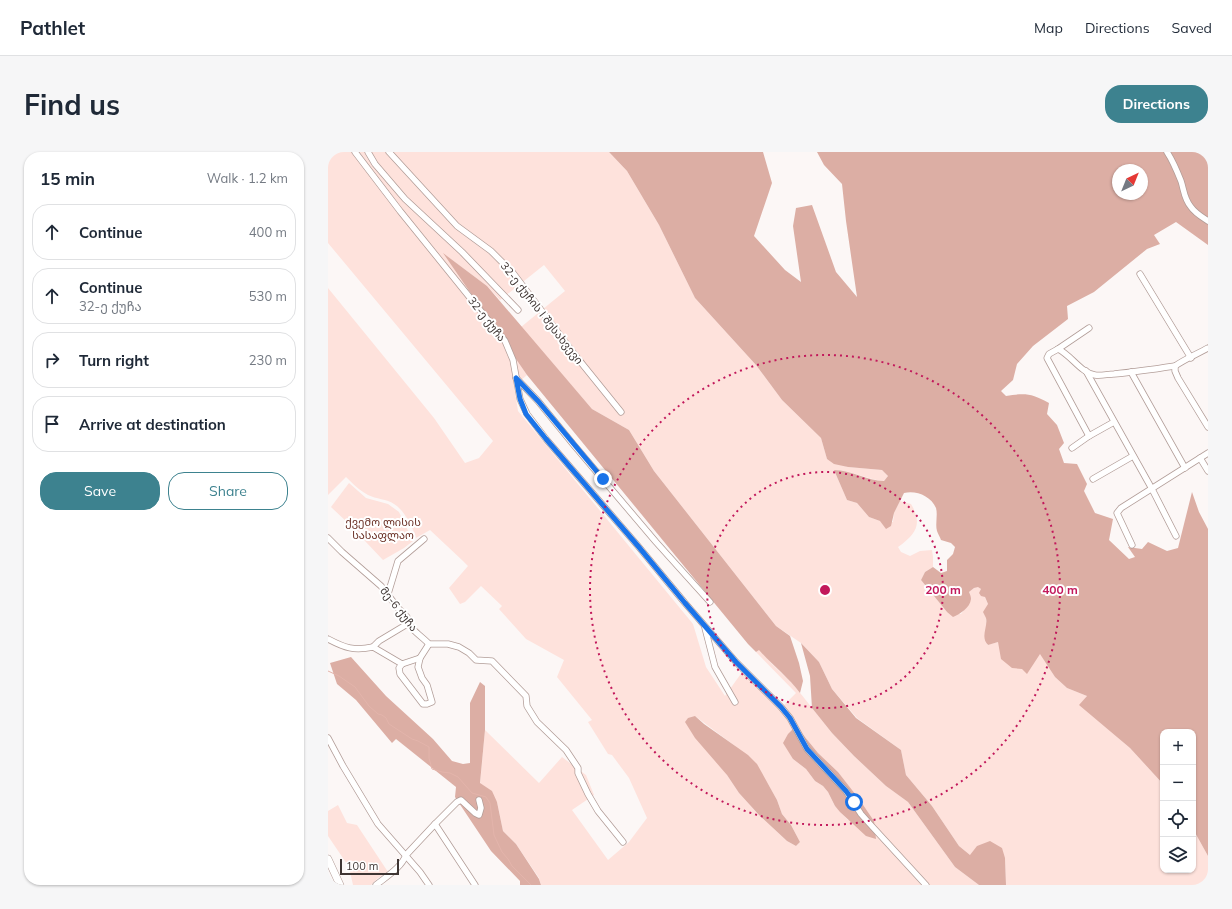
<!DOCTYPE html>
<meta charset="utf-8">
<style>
:root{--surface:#fff;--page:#f6f6f7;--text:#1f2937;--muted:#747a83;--line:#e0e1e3;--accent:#3d828f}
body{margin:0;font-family:Mulish,"Noto Sans Georgian",sans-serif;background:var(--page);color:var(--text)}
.controls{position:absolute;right:12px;bottom:12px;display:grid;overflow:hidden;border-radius:8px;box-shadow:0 1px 3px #0004}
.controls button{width:36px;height:36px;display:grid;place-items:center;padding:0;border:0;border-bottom:1px solid var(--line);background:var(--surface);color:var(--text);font:20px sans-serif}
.compass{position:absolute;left:784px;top:12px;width:36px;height:36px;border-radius:50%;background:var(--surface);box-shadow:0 1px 3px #0004;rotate:43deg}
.scale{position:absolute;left:12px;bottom:10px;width:59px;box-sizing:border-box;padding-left:4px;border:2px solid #3e3533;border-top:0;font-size:11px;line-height:14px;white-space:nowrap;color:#3e3533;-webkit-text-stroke:3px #fff;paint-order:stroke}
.stop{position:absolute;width:12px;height:12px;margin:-9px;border:3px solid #1a73e8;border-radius:50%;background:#fff}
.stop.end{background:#1a73e8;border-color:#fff;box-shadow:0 1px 4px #0008}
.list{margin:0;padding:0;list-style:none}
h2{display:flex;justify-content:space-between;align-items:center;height:52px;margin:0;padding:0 16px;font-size:17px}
h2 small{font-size:13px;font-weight:400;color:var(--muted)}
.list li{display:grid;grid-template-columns:26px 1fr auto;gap:12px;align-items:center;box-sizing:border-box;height:56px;margin:0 8px 8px;padding:0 8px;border:1px solid var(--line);border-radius:16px}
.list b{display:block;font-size:15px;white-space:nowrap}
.list p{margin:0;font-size:13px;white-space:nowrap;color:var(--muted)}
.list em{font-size:13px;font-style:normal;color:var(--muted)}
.actions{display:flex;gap:8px;padding:12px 16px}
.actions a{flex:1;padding:9px 0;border:1px solid var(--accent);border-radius:16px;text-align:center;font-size:14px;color:var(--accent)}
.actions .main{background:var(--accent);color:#fff}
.icon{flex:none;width:22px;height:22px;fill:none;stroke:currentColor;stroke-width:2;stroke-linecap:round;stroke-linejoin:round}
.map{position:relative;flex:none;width:880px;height:733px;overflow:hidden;border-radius:16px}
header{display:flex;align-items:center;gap:24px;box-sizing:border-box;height:56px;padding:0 20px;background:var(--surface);border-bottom:1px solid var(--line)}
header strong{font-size:19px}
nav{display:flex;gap:22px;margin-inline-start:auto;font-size:14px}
.intro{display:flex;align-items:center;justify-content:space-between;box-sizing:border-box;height:96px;padding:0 24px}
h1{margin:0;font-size:28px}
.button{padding:10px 18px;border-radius:16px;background:var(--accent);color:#fff;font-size:14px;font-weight:700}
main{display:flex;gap:24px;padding:0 24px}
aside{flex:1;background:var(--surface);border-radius:16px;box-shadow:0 1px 3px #0004}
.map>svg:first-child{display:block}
.green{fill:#fee2dc;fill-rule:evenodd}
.forest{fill:#dcaea4;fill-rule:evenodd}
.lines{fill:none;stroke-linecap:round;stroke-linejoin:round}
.stream{stroke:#e3b4ab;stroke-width:1}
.minor-casing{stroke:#b29d98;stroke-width:7}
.major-casing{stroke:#b29d98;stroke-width:8}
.minor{stroke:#fff;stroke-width:5.5}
.major{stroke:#fff;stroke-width:7}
.route{stroke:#1a73e8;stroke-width:5}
.ring{fill:none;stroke:#c2185b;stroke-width:2;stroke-dasharray:2 4}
.labels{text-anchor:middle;stroke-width:4;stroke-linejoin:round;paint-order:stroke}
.street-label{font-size:11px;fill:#3e3533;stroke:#fff}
.park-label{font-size:11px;fill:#6a3025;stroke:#fff}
.centre{fill:#c2185b;stroke:#fff;stroke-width:2}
.ring-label{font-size:12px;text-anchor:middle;font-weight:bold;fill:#c2185b;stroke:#fff;stroke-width:4;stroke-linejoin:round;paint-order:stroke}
</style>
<header>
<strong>Pathlet</strong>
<nav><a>Map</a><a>Directions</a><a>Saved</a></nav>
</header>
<div class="intro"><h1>Find us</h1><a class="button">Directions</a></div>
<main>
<aside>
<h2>15 min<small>Walk · 1.2 km</small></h2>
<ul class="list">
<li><svg class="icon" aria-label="ahead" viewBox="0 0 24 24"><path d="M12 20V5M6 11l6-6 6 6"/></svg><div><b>Continue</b></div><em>400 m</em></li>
<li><svg class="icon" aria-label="ahead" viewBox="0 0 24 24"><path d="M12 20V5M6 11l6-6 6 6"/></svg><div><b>Continue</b><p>32-ე ქუჩა</p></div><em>530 m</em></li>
<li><svg class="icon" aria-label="right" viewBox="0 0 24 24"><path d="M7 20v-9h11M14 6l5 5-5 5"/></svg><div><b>Turn right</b></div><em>230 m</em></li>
<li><svg class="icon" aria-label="arrive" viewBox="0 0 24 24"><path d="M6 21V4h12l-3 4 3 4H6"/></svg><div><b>Arrive at destination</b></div></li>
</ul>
<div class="actions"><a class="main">Save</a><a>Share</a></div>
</aside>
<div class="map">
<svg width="880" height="733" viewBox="0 0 880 733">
<rect width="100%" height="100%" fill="#fcf7f6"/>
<!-- green -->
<g class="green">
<path d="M0,0H281L299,19L331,73L367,146L428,213L454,248L493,286L499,307L520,315L554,318L560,324L556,329C539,328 524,318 506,318L519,348L529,351L541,365L552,369L565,370L566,361L572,349L583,352C595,372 588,382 570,395L573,400L582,404L592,399L604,398L605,405V415L597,420L593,428L619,460L633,462C639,454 644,451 641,440L646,436L650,434L653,437L660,452L658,468L659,493L670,490L712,501L727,525L739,536L759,544L752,553L802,596L835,632V718H865V677L880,704V733H678L677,706L642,703L631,694L604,654L578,623L573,598L529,566L504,537L491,510L473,491L448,474L326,319L301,278L264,257L193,175L237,139L216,113L172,148L159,134L116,102L199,223L186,234L190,259L365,472L378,515L397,544L417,516L456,553L468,541L428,500L431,497L444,512L465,532L504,581L526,604L558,634L580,650L627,715L651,733H213L211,726L188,692L175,679L169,650L152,632L157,578L211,631L234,605L258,623L266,643L244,658L280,708L301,690L319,666L301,626L284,603L280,602L260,570L264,568L229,525L236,508L198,487L171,457L174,454L153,434L137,450L132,452L121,436L140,414L135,409L102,378L88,386C85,375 76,358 66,352C59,347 48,347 40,343C31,338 25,332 18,325L0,343V136L106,266L137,311L151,306L165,289L0,91ZM367,564L407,594L440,632L449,648L454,662L463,673L472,690L468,694L459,689L431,663L411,641L399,623ZM468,574L490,601L510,620L546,669L520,668L507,654L500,640L495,634L487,629L478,617L465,607Z"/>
<polygon points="21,331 38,346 60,352 71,360 85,389 76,396 55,408 20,371 3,355"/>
<polygon points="10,653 19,671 29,673 60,720 50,726 43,733 25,733 21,715 0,684 0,659"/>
</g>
<!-- forest -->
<g class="forest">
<path d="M281,0H435L444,31L426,84L457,118L473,130L465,74L468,56L484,53L508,120L529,145L518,69L514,32L496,13L489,0H880V93L848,70L826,83L832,92L819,97L766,140L739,154L740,167L705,194L689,212L685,228L673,239L678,244C697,241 703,241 721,251L719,262L729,273L736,291L731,297L736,311L749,312L759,332L756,339L767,361L785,367L781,388L801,407L807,405L800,395L814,397L820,390L839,399L850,396L864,340L871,360L880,377V704L865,677V580H835V632L802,596L751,553L759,544L739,536L727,525L712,502L699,522L694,517L684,516L673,507L670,490L660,493C652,485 660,475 658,466C657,464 656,462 655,460L660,452L657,445L653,444L651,441L653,437L650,435L646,436L641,440C642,442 643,445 643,447C642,456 632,462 625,465L619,460L593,428L597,420L605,415L613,421L619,419V408L625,402L627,395L623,391L613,388C612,385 610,382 609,379C607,372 610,363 608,356C603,344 588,338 576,341L566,361L563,374L558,377L552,369L541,365L529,351L519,348L506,318C524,318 539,329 556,329L560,324L554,318L520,315L506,312L499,307L493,286L454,248L428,213L367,146L331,73L299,19ZM790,18H814V42H790Z"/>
<path d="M115,101L159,134L264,257L301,278L326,319L448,474L462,484L471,511L475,529L472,541C460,525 444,513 431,498L428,500L420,492L199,223Z"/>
<polygon points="473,491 491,510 504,537 528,566 573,598 578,623 604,654 631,694 642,703 649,694 662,689 674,696 677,706 678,733 651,733 627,715 580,650 558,634 526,604 504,581 484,556 482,524"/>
<polygon points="23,505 58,544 105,587 124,609 135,612 142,611 142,551 152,530 157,534 157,578 152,631 164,639 169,650 175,679 188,692 211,727 213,733 192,733 192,729 163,699 127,645 128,635 68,587 64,591 28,548 9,532 2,511"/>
<polygon points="367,564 376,572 420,603 429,612 449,648 454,662 463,673 472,690 468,694 459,689 431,663 411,641 399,623 367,586 357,570 360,566"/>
<polygon points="468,574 490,601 510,620 531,647 546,669 548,687 538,684 512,660 507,654 500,640 495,634 487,629 478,617 465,607 455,591 460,582"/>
</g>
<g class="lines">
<!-- stream -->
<polyline class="stream" points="0,519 11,524 27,535 41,554 50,562 54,563 58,566 61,572 84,587 90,589 101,595 101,606 104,617 114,620 122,621 130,625 144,641 158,645 162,651 166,683 174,700 180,707 184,714 203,733"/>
<!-- minor casing -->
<g class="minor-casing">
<g id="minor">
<polyline points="27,0 72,59 177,189 185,208 192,247 199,262 218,287 310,394 357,451 408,510 453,555 462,566 479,597 518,639 533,662 541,671 598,733"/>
<polyline points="40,0 47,12 77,47 134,100 190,158"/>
<polyline points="61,0 129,74 163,99 185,121 247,203 293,260"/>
<path d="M839,0C845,9 849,19 853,29C856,38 856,47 863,55C867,61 874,65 880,69"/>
<polyline points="812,122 863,206"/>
<path d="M880,196C869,202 857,207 847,214V219L850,226L880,275"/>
<polyline points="730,197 761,176"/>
<polyline points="758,219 824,337 848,384"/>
<polyline points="803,220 857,316"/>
<polyline points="188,226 210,249 245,292 328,390 382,450"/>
<path d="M761,284L719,206L721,202L730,197C743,203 753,221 767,223C773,224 780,222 786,222C806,220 827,217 847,214"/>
<polyline points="744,296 761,284 786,270"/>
<polyline points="872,306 880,319"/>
<polyline points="765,327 805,304"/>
<path d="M0,386L14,400L53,434L70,456L79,465C80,477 94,484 101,492H120L131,495L141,501L148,508L164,509L198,544L199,554L209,570L238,598L250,616V621L260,642L270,659L295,690"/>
<polyline points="804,393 789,361 793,356 880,301"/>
<polyline points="60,442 70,409 96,387"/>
<polyline points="377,476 387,515 407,550"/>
<path d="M0,487C17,496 26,499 45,495L74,512L92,506L101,492"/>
<polyline points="45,495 51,489 76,474 80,469"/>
<polyline points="74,512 71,516 72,522 95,552 99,552 104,550 99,533 94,526 90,515 92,506"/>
<polyline points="0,586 15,614 50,672 92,720 101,733"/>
<polyline points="107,672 129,650 133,648 147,661 151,663 153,656 151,648"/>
<path d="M48,733C59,724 73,716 78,703L107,672L147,733"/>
</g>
</g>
<!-- major casing -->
<g class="major-casing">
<polyline id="major" points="0,707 12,733"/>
</g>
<!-- minor -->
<use href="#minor" class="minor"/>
<!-- major -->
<use href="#major" class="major"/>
</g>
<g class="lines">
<!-- route -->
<polyline class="route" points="275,327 210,249 188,226 192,247 198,262 218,287 310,394 357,451 408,510 453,555 462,566 479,597 518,639 526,650"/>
</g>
<!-- distance rings -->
<g class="ring">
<circle cx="497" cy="438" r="118"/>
<circle cx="497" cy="438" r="235"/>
</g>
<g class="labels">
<!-- street labels -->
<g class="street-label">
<text transform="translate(214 161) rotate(52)" y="4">32-ე ქუჩის I შესახვევი</text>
<text transform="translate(159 167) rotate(52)" y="4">32-ე ქუჩა</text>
<text transform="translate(71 457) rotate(52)" y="4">მე-6 ქუჩა</text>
</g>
<!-- park labels -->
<g class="park-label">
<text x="55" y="374">ქვემო ლისის<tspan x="55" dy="13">სასაფლაო</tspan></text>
</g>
</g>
<circle cx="497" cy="438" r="6" class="centre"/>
<g class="ring-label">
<text x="615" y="442">200 m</text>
<text x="732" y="442">400 m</text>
</g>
</svg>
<div class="controls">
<button>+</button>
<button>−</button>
<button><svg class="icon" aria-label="locate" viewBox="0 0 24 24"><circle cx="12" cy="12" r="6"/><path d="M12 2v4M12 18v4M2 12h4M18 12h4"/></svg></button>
<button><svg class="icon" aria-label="layers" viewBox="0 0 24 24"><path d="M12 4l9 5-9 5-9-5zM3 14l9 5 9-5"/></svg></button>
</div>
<svg class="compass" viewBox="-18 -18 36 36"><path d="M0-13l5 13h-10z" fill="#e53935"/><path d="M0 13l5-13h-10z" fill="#747a83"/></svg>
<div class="scale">100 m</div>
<div class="stop" style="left:526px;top:650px"></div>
<div class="stop end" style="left:275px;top:327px"></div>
</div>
</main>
